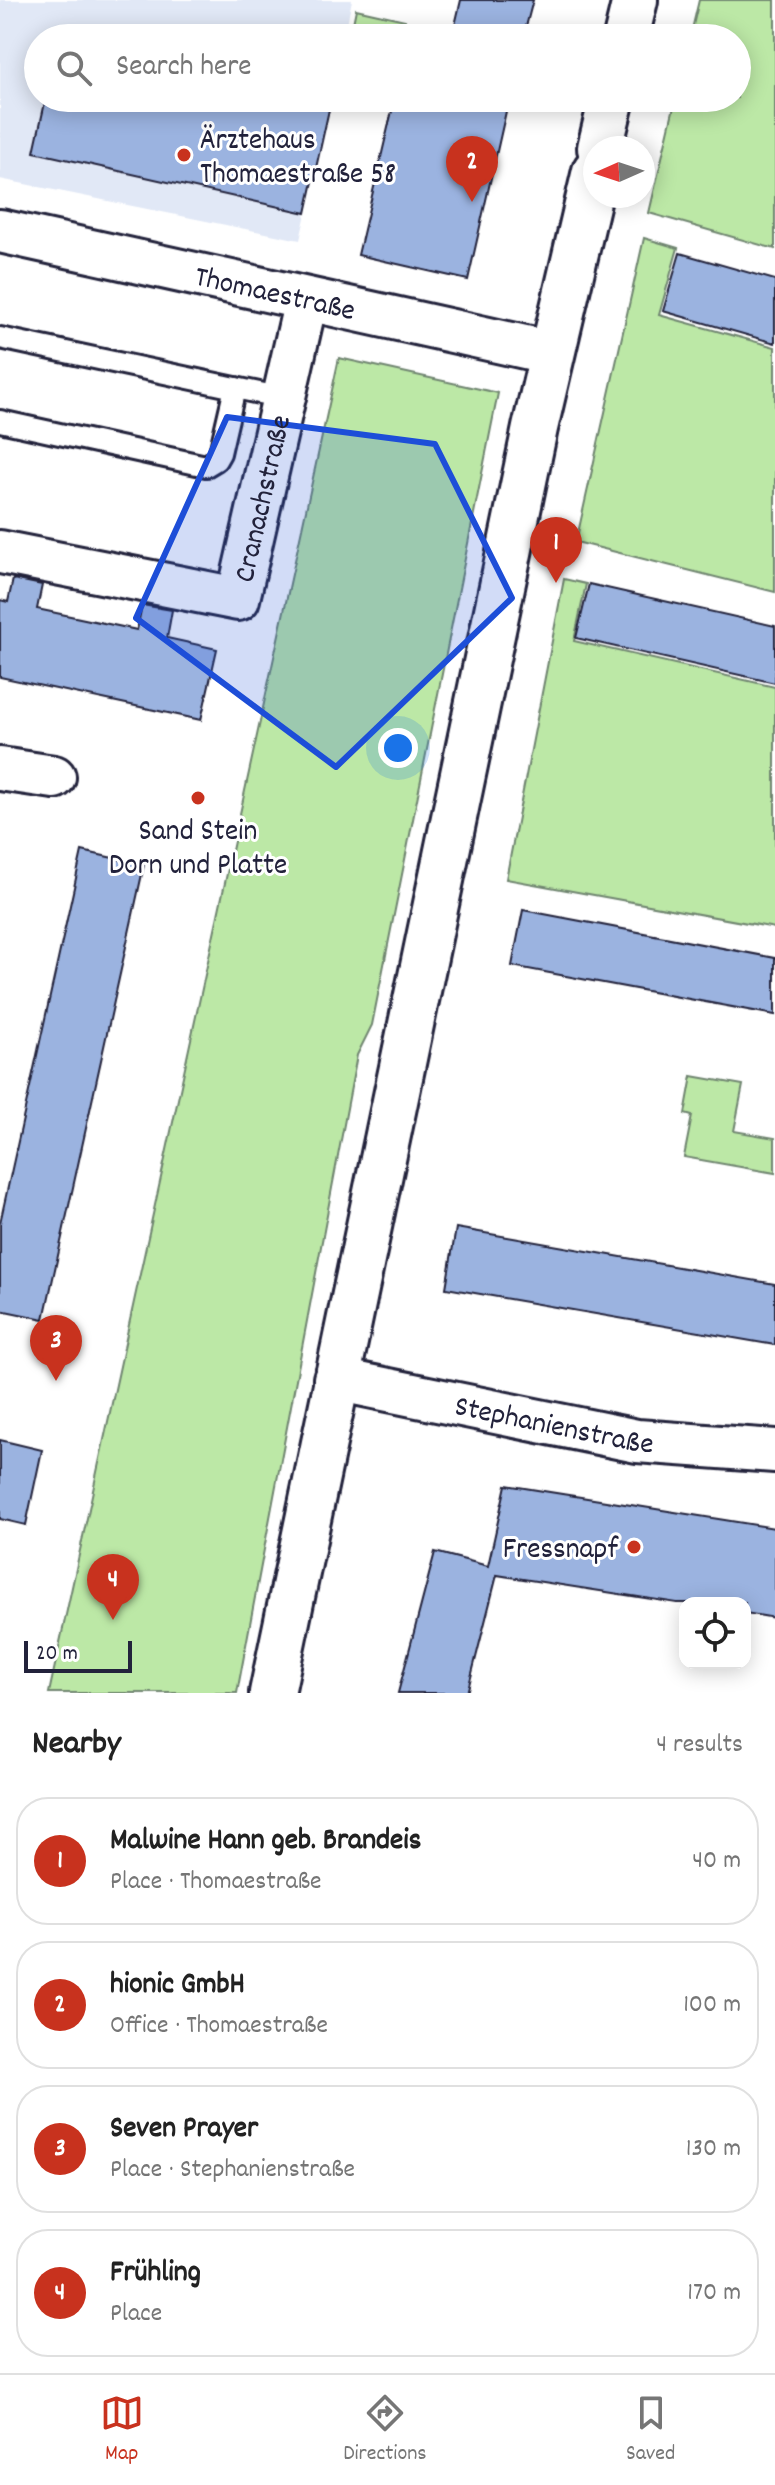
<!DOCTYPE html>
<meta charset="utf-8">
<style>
:root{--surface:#fff;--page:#f6f6f6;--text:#222;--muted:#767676;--line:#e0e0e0;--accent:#c8321e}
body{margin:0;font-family:Dekko,sans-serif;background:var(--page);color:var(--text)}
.controls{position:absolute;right:24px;bottom:24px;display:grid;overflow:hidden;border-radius:16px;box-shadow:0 4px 20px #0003}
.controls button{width:72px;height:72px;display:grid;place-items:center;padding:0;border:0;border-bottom:2px solid var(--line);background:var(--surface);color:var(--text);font:40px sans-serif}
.compass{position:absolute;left:583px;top:136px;width:72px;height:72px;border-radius:50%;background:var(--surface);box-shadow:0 4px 20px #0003;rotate:267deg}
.scale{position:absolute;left:24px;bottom:20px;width:108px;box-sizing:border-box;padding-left:8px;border:4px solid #22223b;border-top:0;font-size:22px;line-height:28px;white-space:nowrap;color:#22223b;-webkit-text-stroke:6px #fff;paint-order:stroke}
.you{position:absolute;left:398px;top:748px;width:28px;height:28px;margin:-20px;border:6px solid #fff;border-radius:50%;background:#1a73e8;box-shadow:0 0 0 12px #1a73e833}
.badge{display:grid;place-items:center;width:52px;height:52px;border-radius:50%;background:var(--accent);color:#fff;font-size:26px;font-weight:700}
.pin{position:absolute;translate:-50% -66px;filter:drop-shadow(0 2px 4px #0008)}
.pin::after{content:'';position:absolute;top:42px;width:28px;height:24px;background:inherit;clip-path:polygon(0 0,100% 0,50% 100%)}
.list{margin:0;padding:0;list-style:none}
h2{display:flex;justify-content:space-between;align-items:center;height:104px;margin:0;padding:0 32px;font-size:34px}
h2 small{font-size:26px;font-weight:400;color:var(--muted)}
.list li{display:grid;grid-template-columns:52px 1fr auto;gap:24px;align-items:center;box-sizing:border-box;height:128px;margin:0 16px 16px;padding:0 16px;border:2px solid var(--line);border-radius:32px}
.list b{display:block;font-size:30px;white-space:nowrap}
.list p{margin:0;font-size:26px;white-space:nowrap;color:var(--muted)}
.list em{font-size:26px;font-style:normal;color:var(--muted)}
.icon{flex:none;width:44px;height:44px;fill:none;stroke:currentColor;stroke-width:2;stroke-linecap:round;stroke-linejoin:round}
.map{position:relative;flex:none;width:775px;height:1693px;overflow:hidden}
.search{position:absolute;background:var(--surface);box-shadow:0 4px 20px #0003;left:24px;right:24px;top:24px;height:88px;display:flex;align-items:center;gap:20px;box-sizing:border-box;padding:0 28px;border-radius:44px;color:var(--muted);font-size:30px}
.sheet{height:680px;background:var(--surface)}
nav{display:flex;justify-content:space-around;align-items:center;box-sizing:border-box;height:112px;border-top:2px solid var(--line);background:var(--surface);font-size:22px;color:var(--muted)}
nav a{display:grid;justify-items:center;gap:4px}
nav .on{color:var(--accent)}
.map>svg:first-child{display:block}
.built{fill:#e1e8f6}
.green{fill:#bce8a6;stroke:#6f8570;stroke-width:2}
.building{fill:#9bb3e0;stroke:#22223b;stroke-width:2}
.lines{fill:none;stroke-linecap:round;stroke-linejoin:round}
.service-casing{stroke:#22223b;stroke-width:26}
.minor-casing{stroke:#22223b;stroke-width:48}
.secondary-casing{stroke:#22223b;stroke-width:50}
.service{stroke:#fff;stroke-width:20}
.minor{stroke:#fff;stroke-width:42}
.secondary{stroke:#fff;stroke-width:44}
.marked{fill:#1d4ed8;fill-opacity:0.2;stroke:#1d4ed8;stroke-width:6;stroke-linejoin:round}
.poi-dot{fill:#c8321e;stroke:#fff;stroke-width:3}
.labels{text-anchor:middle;stroke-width:6;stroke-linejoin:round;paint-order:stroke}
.poi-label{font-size:30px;fill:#22223b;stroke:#fff;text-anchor:start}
.street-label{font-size:30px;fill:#22223b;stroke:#fff}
</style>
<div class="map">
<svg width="775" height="1693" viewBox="0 0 775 1693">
<rect width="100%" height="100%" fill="#fff"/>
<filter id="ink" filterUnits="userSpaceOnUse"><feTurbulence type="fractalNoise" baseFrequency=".0125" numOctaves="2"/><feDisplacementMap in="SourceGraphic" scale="16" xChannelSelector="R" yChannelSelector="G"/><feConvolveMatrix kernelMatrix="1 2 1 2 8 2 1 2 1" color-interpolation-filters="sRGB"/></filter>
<g filter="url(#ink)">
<!-- built -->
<polygon class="built" points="0,0 352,0 344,38 38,38 38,98 332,98 300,240 0,179"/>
<!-- green -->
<g class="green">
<polygon points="699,0 775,0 775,249 649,213 676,98 737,98 737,38 690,38"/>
<polygon points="356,9 405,20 402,38 350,38"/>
<polygon points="644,238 678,248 659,315 775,347 775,592 576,542"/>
<polygon points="339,358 498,393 372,1025 357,1055 237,1693 49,1693"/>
<polygon points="564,579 586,584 574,641 775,687 775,928 506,879"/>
<polygon points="692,1076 743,1085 734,1131 775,1138 775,1173 684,1157 692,1116 685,1114"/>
</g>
<!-- building -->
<g class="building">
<polygon points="461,0 533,0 523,38 452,38"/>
<polygon points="46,98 297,98 330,105 306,213 34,152"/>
<polygon points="395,98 509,98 468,280 358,255"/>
<polygon points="680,253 775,280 775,343 663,311"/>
<polygon points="13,579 42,585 37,609 137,630 142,605 172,610 167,638 217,649 201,720 0,677 0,600 8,602"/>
<polygon points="589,584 775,626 775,683 576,638"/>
<polygon points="82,851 144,865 44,1319 0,1310 0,1223"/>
<polygon points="523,910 775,958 775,1015 512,966"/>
<polygon points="456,1228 775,1284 775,1345 446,1288"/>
<polygon points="0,1440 42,1450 26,1525 0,1519"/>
<polygon points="506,1485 775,1528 775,1618 745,1613 745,1603 677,1603 497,1575 467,1693 398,1693 435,1552 488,1566"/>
</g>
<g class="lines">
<!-- service casing -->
<g class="service-casing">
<g id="service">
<polyline points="0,338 283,398"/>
<polyline points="0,421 206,466 216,460 220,453 235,388"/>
</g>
</g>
<!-- minor casing -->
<g class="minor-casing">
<g id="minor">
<path id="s1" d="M0,231L552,353"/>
<path id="s2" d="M0,552L238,599L306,300"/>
<polyline points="0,769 54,777"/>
<path id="s3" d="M335,1379L637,1441L775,1451"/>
</g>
</g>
<!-- secondary casing -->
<g class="secondary-casing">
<g id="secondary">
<polyline points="626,38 635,0"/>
<polyline points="600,148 612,98"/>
<polyline points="272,1693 535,428 595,171"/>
</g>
</g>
<!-- service -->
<use href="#service" class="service"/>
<!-- minor -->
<use href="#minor" class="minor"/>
<!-- secondary -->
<use href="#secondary" class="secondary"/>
</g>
</g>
<!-- marked area -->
<path class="marked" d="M227,417L435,444L512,598L336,767L136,618Z"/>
<!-- markers -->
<g class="poi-dot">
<circle cx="184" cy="155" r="8"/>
<circle cx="198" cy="798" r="8"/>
<circle cx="634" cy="1547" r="8"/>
</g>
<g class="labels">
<!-- poi labels -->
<g class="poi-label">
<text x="200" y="148">Ärztehaus<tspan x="200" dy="34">Thomaestraße 58</tspan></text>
<text x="198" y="839" text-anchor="middle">Sand Stein<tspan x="198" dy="34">Dorn und Platte</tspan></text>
<text x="618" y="1557" text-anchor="end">Fressnapf</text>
</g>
<!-- street labels -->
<g class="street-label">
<text dy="10" stroke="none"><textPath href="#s1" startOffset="282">Thomaestraße</textPath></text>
<text dy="10" stroke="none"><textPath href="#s2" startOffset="346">Cranachstraße</textPath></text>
<text dy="10" stroke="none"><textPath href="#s3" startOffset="224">Stephanienstraße</textPath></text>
</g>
</g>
</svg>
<div class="controls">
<button><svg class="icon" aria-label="locate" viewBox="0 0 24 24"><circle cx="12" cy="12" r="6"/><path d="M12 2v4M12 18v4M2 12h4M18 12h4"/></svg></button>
</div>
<svg class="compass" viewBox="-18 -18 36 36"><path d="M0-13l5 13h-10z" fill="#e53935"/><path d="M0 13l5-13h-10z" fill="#767676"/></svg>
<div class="scale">20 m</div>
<div class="you"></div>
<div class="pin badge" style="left:556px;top:583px">1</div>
<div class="pin badge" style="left:472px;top:202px">2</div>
<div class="pin badge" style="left:56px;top:1381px">3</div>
<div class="pin badge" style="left:113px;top:1620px">4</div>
<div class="search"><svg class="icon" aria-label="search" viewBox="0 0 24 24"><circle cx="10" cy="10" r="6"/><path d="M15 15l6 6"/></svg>Search here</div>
</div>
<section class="sheet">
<h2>Nearby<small>4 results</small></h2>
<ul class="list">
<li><span class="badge">1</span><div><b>Malwine Hann geb. Brandeis</b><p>Place · Thomaestraße</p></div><em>40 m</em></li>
<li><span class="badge">2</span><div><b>hionic GmbH</b><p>Office · Thomaestraße</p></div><em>100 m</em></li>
<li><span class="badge">3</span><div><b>Seven Prayer</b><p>Place · Stephanienstraße</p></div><em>130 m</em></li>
<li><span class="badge">4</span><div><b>Frühling</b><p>Place</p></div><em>170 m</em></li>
</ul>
</section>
<nav>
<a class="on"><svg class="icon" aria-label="map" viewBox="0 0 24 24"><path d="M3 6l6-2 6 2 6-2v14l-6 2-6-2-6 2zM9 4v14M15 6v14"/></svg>Map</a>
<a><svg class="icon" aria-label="directions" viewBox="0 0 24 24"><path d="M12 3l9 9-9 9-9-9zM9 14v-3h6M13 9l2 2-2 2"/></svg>Directions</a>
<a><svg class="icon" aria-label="saved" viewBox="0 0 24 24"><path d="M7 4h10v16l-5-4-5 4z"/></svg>Saved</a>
</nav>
